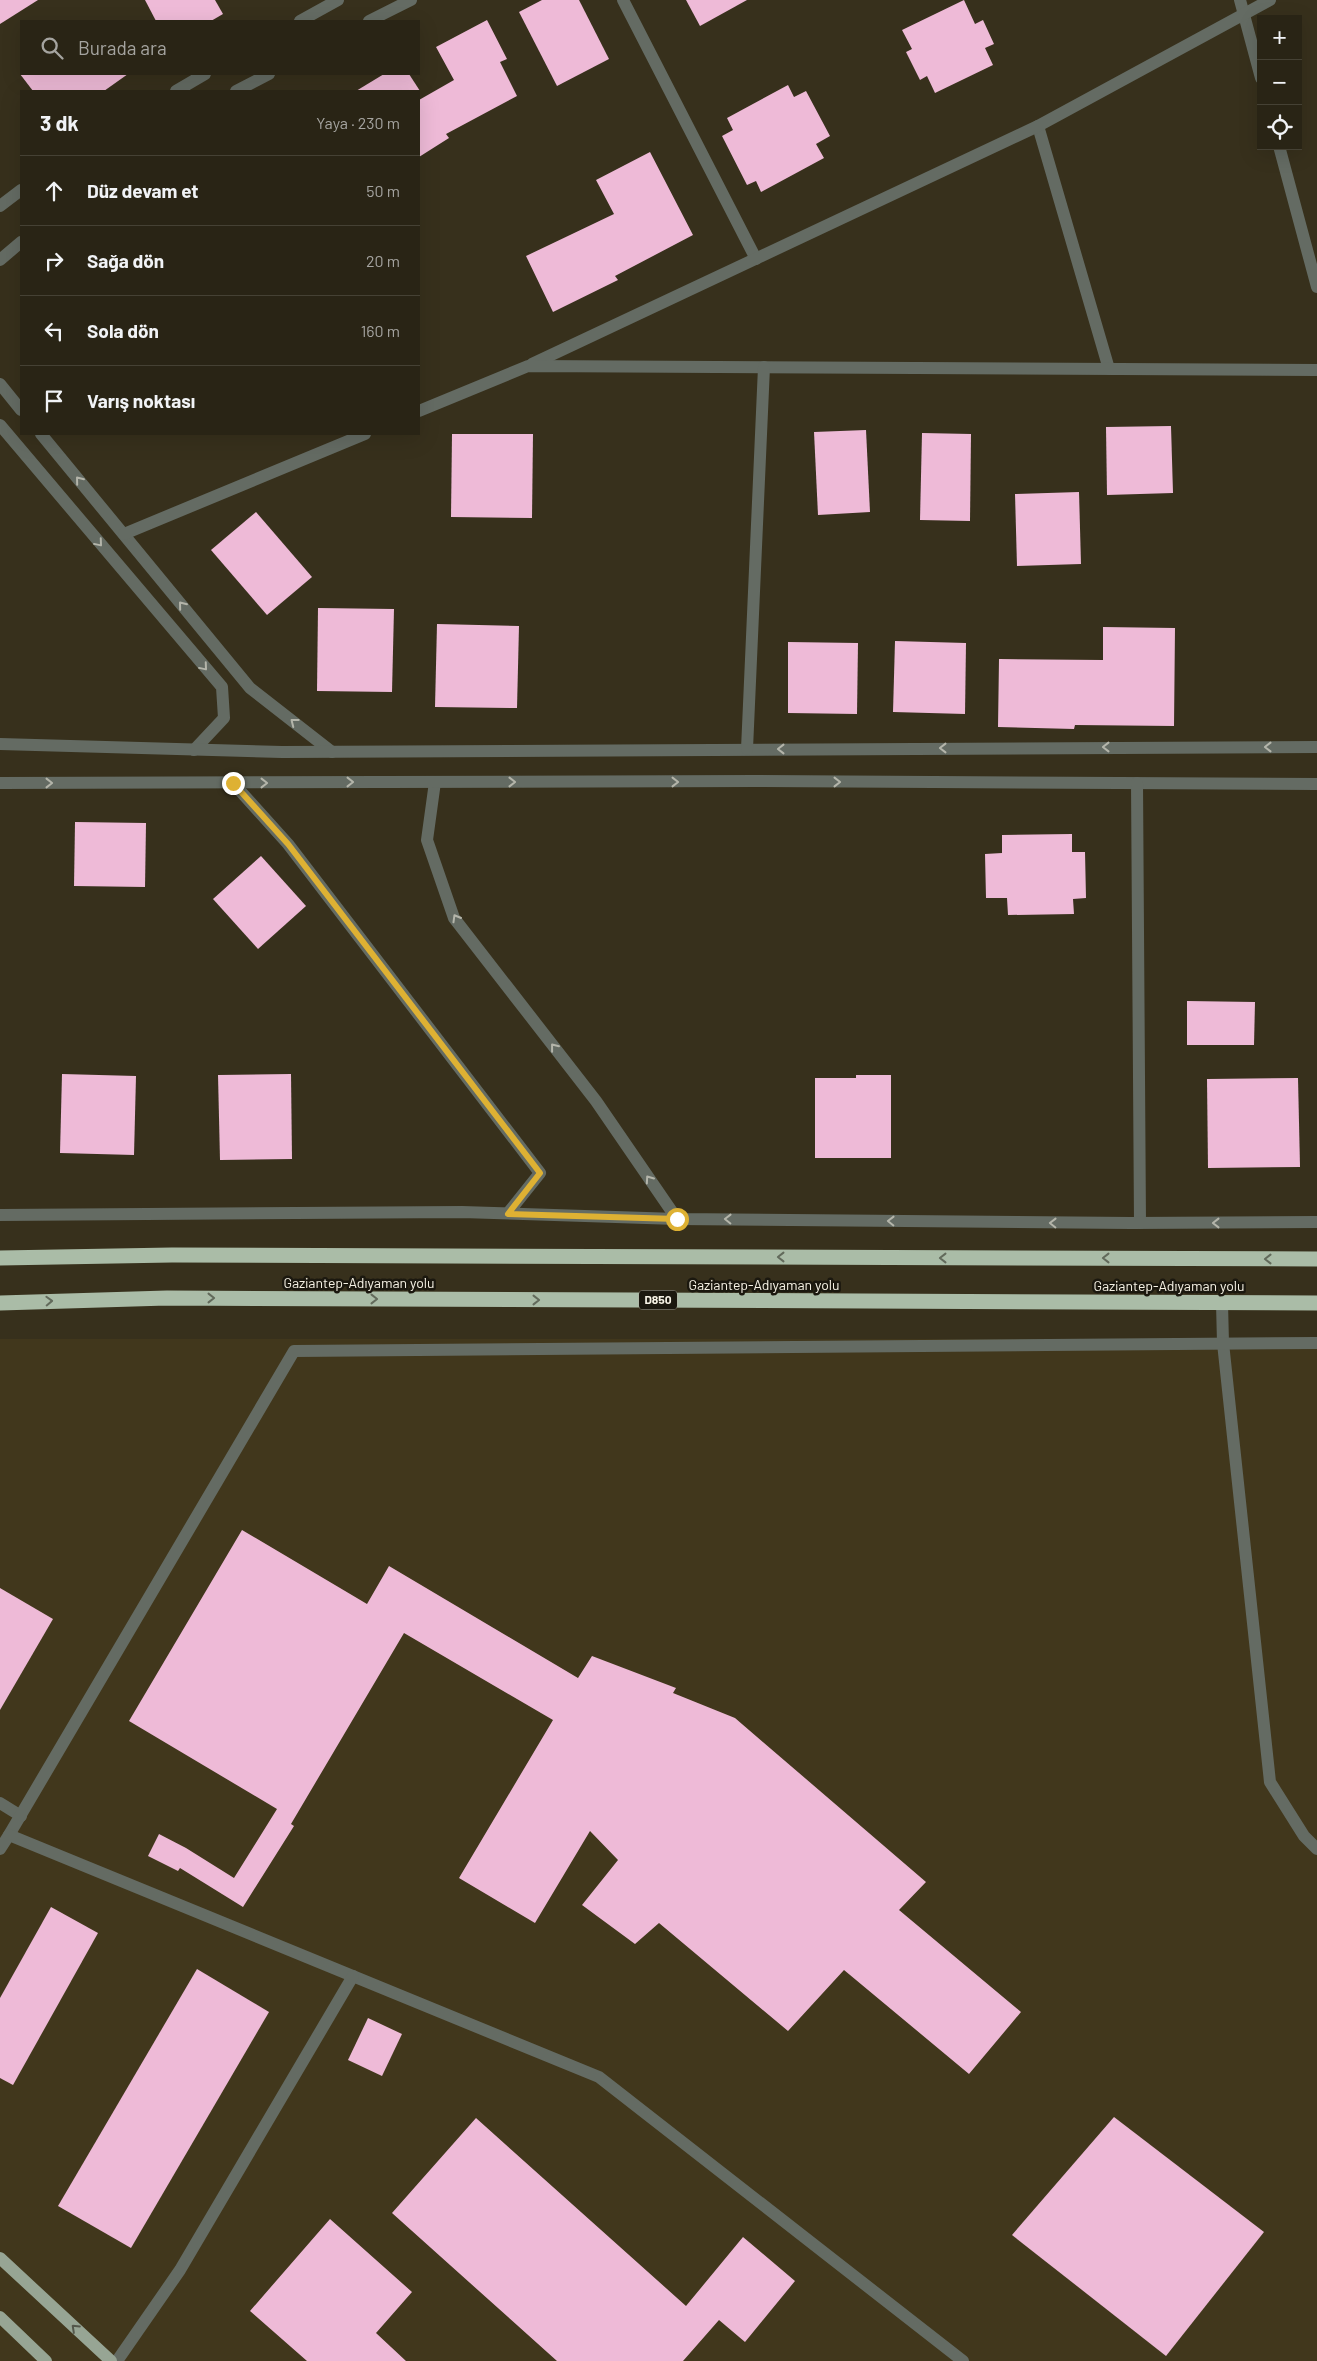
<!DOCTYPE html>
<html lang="tr">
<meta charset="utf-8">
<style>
:root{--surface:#292415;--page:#353022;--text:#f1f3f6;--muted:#a5a4a0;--line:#454134}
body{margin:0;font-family:Barlow,sans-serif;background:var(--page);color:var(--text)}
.controls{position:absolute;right:15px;top:15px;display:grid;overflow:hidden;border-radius:0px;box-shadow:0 5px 20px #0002}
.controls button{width:45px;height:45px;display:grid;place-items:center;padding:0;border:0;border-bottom:1px solid var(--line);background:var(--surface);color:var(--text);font:25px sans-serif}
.stop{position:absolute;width:15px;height:15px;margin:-11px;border:4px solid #deb133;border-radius:50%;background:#fff}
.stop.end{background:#deb133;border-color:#fff;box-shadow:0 1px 5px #0008}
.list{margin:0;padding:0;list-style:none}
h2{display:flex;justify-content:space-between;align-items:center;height:65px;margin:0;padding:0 20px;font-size:21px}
h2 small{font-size:16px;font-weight:400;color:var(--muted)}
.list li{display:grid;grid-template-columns:32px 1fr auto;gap:15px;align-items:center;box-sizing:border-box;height:70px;padding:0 20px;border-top:1px solid var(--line)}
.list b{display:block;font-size:19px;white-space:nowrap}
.list em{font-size:16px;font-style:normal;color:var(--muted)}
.icon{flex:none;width:28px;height:28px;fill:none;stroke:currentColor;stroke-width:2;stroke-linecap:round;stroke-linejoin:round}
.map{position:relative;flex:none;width:1317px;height:2361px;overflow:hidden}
.search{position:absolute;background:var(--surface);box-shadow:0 5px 20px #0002;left:20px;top:20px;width:400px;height:55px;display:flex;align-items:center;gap:12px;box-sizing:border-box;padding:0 18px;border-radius:0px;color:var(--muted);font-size:19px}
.panel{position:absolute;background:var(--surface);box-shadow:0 5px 20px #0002;left:20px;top:90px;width:400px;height:345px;border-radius:0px}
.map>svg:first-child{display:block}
.built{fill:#41371c}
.building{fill:#eebad7}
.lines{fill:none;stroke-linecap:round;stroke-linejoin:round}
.minor{stroke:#646b63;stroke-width:12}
.major{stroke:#97a594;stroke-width:12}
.highway{stroke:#aabca7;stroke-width:15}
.oneway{stroke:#b4b5aa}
.oneway2{stroke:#626a5b}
.oneway3{stroke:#53574b}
.route{stroke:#deb133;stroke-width:6}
.labels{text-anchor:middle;stroke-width:5;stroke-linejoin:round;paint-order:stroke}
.shield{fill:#1b180f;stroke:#b4b1a5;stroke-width:1}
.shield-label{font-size:12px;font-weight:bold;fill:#f6f2e5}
.street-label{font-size:14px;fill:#f6f2e5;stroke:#1b180f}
</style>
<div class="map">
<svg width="1317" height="2361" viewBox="0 0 1317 2361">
<rect width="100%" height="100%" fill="#37301c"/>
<!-- built -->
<rect class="built" x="0" y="1339" width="1317" height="1022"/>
<!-- building -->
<g class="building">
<polygon points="0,0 38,0 0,24"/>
<polygon points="145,0 215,0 223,14 211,21 156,21"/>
<polygon points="542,0 579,0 609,59 557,86 519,12"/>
<polygon points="686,0 747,0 700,26"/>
<polygon points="964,0 975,24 983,20 994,44 985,48 993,65 935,93 927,76 920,80 906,52 912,49 902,30"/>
<polygon points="487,20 507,59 500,62 517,96 446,134 449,138 419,157 419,100 454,80 436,47"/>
<polygon points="20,74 128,74 104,91 33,91"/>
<polygon points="384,74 409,74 420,91 356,91"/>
<polygon points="788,85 794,97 806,91 830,136 816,144 824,158 761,192 756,181 747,185 722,136 733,130 727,118"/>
<polygon points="650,152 693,235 615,276 618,280 553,312 526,256 614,214 596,180"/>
<polygon points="1171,426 1173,493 1107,495 1106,427"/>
<polygon points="866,430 870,512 818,515 814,432"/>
<polygon points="922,433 971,434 970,521 920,520"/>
<polygon points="452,434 533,434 532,518 451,517"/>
<polygon points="1079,492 1081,564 1017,566 1015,494"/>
<polygon points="256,512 312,577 267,615 211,550"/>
<polygon points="318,608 394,609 392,692 317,691"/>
<polygon points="437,624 519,626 517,708 435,707"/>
<polygon points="1103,627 1175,628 1174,726 1075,725 1074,729 998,727 999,659 1103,660"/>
<polygon points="895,641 966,643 965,714 893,712"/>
<polygon points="788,642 858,643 857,714 788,713"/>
<polygon points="75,822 146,823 145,887 74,886"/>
<polygon points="1072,834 1072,852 1085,852 1086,898 1073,899 1074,914 1008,915 1007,898 986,898 985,854 1002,853 1002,835"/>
<polygon points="261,856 306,906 258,949 213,899"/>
<polygon points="1187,1001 1255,1002 1254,1045 1187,1045"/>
<polygon points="62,1074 136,1076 134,1155 60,1153"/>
<polygon points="291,1074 292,1159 220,1160 218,1075"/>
<polygon points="856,1075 891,1075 891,1158 815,1158 815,1078 856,1078"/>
<polygon points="1298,1078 1300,1167 1208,1168 1207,1079"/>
<polygon points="242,1530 367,1604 389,1566 578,1678 592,1656 676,1688 673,1693 735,1718 926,1882 899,1910 1021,2012 969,2074 844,1970 788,2031 659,1923 635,1944 582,1905 618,1860 590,1831 535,1923 459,1878 553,1720 404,1633 291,1824 294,1826 243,1907 180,1868 178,1871 148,1856 159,1834 186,1848 234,1878 277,1809 129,1721"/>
<polygon points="0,1588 53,1619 0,1710"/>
<polygon points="51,1907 98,1933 13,2085 0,2078 0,1998"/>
<polygon points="197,1969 269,2012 131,2248 58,2206"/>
<polygon points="368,2018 402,2034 382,2076 348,2060"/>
<polygon points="1114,2117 1264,2232 1166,2356 1012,2235"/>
<polygon points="476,2118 686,2306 743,2237 795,2281 745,2342 719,2320 683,2361 557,2361 392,2213"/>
<polygon points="330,2219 412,2292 376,2333 406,2361 307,2361 250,2311"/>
</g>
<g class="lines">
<!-- minor -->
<g class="minor">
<polyline points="623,0 756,259"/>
<polyline points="1240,0 1261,78"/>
<polyline points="300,21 338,0"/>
<polyline points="369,21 411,0"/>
<polyline points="176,91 205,74"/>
<polyline points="236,91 269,74"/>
<polyline points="1038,126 1109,369"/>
<polyline points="1279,146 1317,287"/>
<polyline points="0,206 21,190"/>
<polyline points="0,260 21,242"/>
<polyline points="532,364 1038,126 1270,0"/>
<polyline points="0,384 21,410"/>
<polyline points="419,411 528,366 1317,370"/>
<polyline points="0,425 222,687 224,718 194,750"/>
<polyline points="41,434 250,688 332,752"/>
<polyline points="124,534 365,434"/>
<polyline points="0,744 282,752 1317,747"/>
<polyline points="747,749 764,367"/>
<polyline points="435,782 427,840 454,918 596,1101 677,1219"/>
<polyline points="0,783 757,781 1317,784"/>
<polyline points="233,783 288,844 540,1173 508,1213"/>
<polyline points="1137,783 1140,1223"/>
<polyline points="0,1215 462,1212 677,1219 1131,1223 1317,1222"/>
<polyline points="1222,1303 1223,1343 1270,1782 1304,1836 1317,1849"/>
<polyline points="0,1803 21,1816"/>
<polyline points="9,1835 294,1351 1317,1343"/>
<polyline points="0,1849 9,1835 599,2077 963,2361"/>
<polyline points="117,2361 180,2270 353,1976"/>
</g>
<!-- major -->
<g class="major">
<polyline points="0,2258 111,2361"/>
<polyline points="0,2317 46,2361"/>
</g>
<!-- highway -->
<g class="highway">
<polyline points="0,1258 172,1255 1317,1259"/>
<polyline points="0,1303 167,1298 1317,1303"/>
</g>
</g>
<!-- one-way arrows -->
<defs><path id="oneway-chevron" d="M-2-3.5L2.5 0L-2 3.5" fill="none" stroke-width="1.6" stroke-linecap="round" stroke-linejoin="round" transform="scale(1.25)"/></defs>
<g class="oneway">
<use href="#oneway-chevron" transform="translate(79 480) rotate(-129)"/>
<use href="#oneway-chevron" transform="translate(99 543) rotate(50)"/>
<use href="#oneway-chevron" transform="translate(182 605) rotate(-129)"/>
<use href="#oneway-chevron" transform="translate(204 667) rotate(50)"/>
<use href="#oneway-chevron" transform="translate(294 722) rotate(-142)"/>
<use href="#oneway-chevron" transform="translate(1106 747) rotate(180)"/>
<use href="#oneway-chevron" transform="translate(1268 747) rotate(-180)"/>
<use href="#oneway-chevron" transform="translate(943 748) rotate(180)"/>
<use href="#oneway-chevron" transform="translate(781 749) rotate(180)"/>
<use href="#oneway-chevron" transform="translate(350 782)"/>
<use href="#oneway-chevron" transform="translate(512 782)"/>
<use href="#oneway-chevron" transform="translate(675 782)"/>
<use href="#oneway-chevron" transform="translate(837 782)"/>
<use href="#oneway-chevron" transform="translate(49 783)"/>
<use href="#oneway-chevron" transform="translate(264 783)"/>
<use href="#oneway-chevron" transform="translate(456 918) rotate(-120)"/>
<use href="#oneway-chevron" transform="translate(554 1047) rotate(-128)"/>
<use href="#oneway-chevron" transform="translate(649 1179) rotate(-125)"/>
<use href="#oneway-chevron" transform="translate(728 1219) rotate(-179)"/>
<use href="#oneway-chevron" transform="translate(891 1221) rotate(-179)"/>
<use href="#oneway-chevron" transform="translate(1053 1223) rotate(-179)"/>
<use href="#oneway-chevron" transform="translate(1216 1223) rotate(180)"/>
</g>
<g class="oneway2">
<use href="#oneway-chevron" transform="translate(781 1257) rotate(-180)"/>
<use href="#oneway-chevron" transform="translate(943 1258) rotate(-180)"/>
<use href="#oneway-chevron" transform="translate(1106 1258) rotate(-180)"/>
<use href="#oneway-chevron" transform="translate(1268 1259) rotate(-180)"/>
<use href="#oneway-chevron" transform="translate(211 1298)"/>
<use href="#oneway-chevron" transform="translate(374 1299)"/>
<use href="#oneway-chevron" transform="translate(536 1300)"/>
<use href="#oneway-chevron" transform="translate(49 1301) rotate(-2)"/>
</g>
<use class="oneway3" href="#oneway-chevron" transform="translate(75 2328) rotate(-137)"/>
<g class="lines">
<!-- route -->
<polyline class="route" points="233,783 288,844 540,1173 508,1214 677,1219"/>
</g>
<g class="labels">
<!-- shield labels -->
<rect class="shield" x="639" y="1290.5" width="38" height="19" rx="4"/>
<g class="shield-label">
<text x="658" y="1304">D850</text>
</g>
<!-- street labels -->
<g class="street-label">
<text x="359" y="1288">Gaziantep-Adıyaman yolu</text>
<text x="764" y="1290">Gaziantep-Adıyaman yolu</text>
<text x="1169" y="1291">Gaziantep-Adıyaman yolu</text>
</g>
</g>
</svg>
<div class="controls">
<button>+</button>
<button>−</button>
<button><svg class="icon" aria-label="locate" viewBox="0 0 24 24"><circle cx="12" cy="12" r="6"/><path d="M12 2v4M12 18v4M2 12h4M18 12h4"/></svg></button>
</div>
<div class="stop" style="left:677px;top:1219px"></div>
<div class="stop end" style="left:233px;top:783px"></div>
<div class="search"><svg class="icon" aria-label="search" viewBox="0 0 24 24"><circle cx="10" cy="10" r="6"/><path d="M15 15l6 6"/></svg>Burada ara</div>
<section class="panel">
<h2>3 dk<small>Yaya · 230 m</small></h2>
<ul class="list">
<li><svg class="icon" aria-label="ahead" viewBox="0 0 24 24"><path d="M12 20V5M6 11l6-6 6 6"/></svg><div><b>Düz devam et</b></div><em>50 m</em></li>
<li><svg class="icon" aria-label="right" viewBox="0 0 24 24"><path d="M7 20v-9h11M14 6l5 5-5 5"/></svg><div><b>Sağa dön</b></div><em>20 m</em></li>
<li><svg class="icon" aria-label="left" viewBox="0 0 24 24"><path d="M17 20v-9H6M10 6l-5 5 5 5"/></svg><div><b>Sola dön</b></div><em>160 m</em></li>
<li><svg class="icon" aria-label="arrive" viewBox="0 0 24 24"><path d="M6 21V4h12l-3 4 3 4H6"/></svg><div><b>Varış noktası</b></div></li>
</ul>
</section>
</div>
